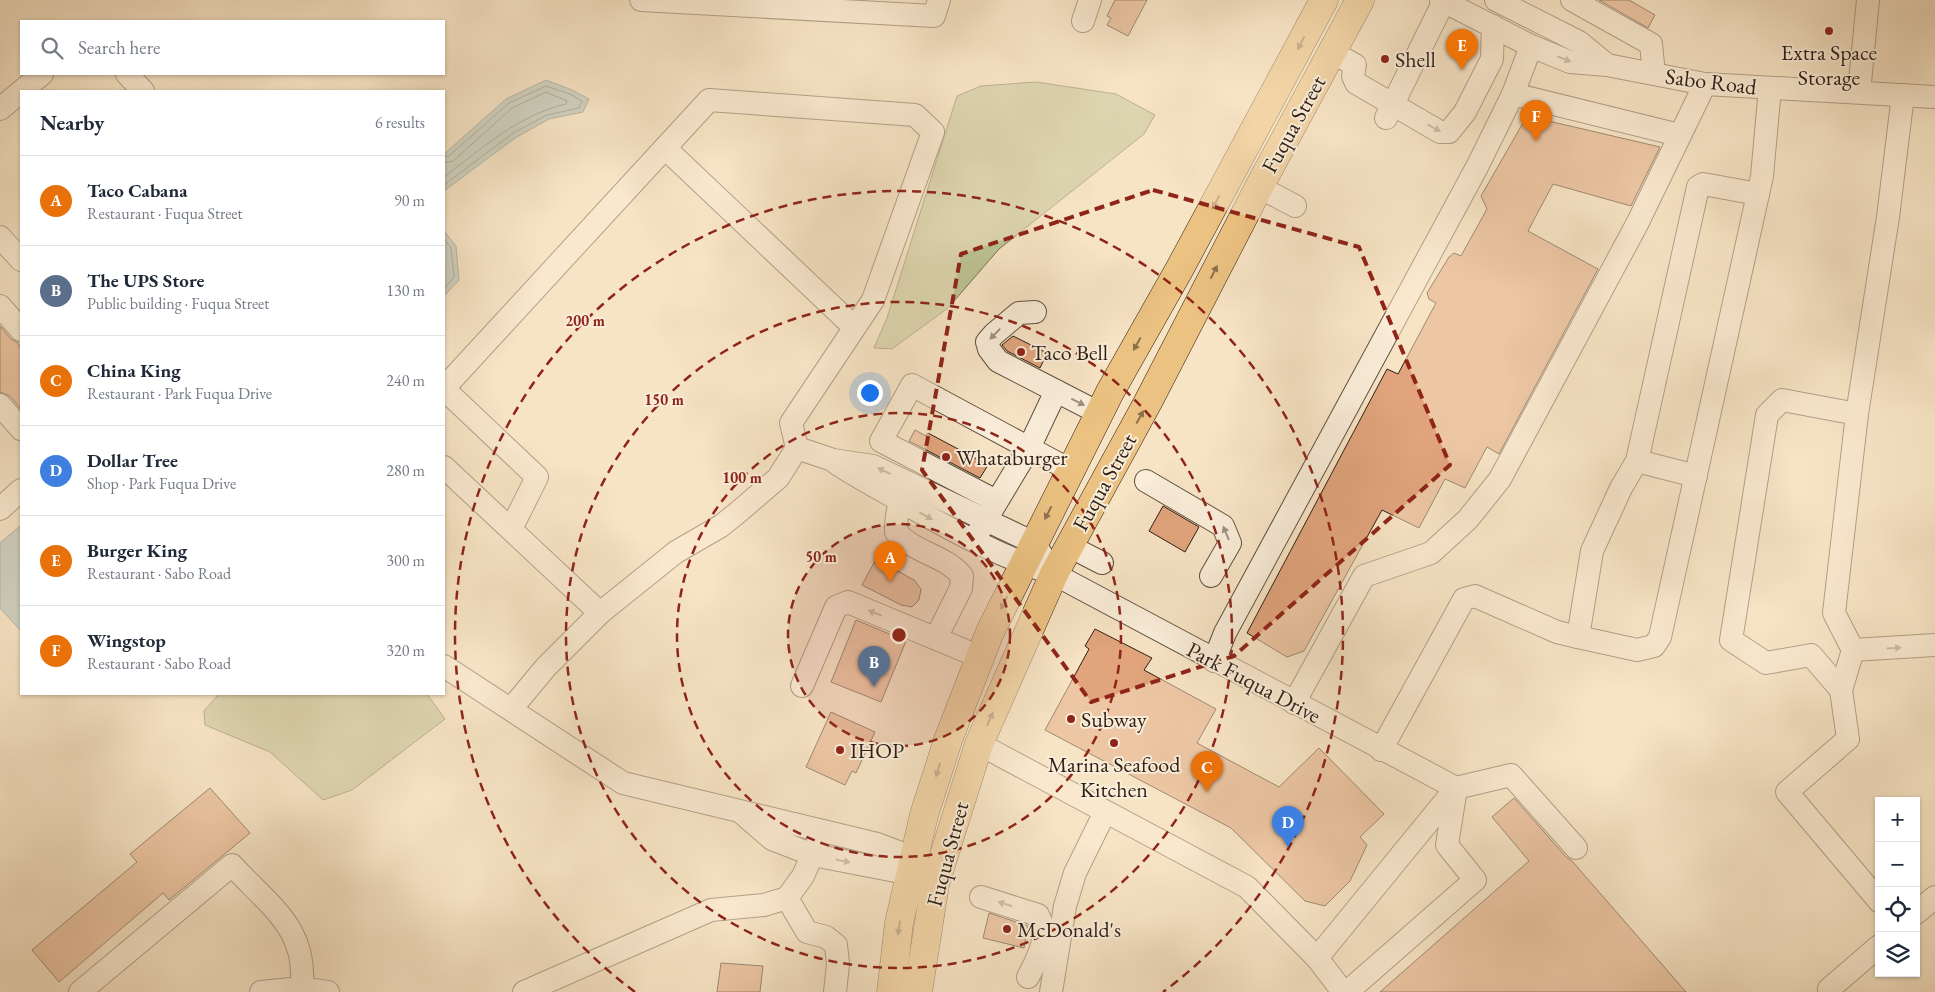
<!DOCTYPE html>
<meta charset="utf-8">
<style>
:root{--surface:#fff;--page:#f6f6f7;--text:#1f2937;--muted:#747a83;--line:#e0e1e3;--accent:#b45309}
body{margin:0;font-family:"EB Garamond",serif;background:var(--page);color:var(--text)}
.controls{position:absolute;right:15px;bottom:15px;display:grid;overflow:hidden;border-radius:0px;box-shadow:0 1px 4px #0004}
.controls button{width:45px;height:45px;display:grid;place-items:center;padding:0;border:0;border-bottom:1px solid var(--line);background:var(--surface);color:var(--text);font:25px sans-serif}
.you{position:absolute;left:869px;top:392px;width:18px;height:18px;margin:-12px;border:4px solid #fff;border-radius:50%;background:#1a73e8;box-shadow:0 0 0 8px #1a73e833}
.badge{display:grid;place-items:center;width:32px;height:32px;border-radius:50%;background:var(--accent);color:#fff;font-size:16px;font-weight:700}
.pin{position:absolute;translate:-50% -41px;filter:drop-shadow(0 1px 2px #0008)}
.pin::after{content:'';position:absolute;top:26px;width:18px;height:15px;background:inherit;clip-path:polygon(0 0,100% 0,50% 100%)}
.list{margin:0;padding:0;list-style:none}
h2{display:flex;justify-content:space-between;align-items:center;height:65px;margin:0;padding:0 20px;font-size:21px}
h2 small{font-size:16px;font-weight:400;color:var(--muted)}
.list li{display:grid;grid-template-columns:32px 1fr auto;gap:15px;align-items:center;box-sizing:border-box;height:90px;padding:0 20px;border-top:1px solid var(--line)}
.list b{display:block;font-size:19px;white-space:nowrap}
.list p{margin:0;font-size:16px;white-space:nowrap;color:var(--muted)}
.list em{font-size:16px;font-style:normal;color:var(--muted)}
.icon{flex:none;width:28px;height:28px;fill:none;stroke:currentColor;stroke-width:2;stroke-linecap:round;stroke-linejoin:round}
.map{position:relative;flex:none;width:1935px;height:992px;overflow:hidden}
.search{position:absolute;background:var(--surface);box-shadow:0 1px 4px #0004;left:20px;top:20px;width:425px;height:55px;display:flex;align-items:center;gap:12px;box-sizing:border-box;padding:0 18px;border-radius:0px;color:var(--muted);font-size:19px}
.panel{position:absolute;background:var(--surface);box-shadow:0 1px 4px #0004;left:20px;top:90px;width:425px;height:605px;border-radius:0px}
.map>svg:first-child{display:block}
.green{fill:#bdc494;stroke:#767254}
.water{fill:#9fbdbc;stroke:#727e79}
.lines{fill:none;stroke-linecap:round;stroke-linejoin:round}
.shore{stroke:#666e68;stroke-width:1}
.building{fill:#e1a47c;stroke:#2e1f15}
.minor-casing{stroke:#605041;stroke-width:24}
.major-casing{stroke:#2e1f15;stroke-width:29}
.minor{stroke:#faedd9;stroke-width:22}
.major{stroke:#ecc282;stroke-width:28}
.oneway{fill:#8d704c}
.oneway2{fill:#9e9081}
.marked{fill:none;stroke:#8f2418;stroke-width:4;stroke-dasharray:10 6;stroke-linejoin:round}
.ring{fill:none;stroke:#8f2418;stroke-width:2.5;stroke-dasharray:9 6}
.poi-dot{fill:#8f2418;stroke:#faedd9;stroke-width:2}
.labels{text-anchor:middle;stroke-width:4;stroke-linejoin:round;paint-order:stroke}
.poi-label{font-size:22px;fill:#2e1f15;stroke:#faedd9;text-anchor:start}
.street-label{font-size:22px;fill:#2e1f15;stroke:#faedd9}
.centre{fill:#8f2418;stroke:#faedd9;stroke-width:2.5}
.ring-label{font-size:15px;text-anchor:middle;font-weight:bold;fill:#8f2418;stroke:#faedd9;stroke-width:4;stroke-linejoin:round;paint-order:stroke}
</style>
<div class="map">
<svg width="1935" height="992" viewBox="0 0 1935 992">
<rect width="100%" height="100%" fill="#f7e4c5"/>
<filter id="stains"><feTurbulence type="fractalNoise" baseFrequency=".004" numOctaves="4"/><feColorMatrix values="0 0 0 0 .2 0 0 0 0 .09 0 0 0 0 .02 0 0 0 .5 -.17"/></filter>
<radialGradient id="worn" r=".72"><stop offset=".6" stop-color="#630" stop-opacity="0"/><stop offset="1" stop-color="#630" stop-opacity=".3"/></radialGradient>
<!-- green -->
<g class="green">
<polygon points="1036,82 1116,94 1155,115 1144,134 999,249 948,308 892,349 874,348 887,318 957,96 981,86"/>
<polygon points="219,694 427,694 445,719 352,790 323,800 270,752 205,725 204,711"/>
</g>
<!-- water -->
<g class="water">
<polygon points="546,80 572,90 589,99 583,112 549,119 515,138 444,191 444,154 506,99"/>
<polygon points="444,231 456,246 459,280 444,296"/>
<polygon points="21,525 21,631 0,608 0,543"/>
</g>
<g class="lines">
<!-- shore -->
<g class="shore">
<polyline points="444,157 449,156 509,103 546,86 570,94 582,101 579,108 547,115 513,133 444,185"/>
<path d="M444,163L453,161L512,108L546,92L567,101L566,104C519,115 482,148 444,177"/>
<polyline points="444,239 451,248 454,277 444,289"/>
</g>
</g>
<!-- building -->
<g class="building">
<polygon points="1115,0 1147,0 1128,36 1107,25 1111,18 1107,16"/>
<polygon points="1599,0 1629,0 1655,15 1648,28"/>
<polygon points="1527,116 1660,147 1631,206 1553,184 1528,231 1598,269 1499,454 1487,447 1465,488 1445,479 1419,528 1382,510 1304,651 1287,657 1247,633 1387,369 1398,374 1436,303 1429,299 1427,293 1449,257 1454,253 1461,256 1487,209 1481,196"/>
<polygon points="0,326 11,339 18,343 21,349 21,409 10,396 0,392"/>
<polygon points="1013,336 1047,353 1040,368 1007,351 1002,345"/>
<polygon points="915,430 926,436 928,433 988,465 980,478 909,441"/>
<polygon points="1163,506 1199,527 1185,552 1149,531"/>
<polygon points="876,559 914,580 921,589 919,600 912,607 901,605 862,585"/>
<polygon points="856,620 906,641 881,702 831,682"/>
<polygon points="1095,629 1152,658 1144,670 1216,709 1197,743 1279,787 1319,748 1384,814 1360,837 1367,845 1350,881 1325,906 1305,901 1231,828 1045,730 1089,649 1085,646"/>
<polygon points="831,712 875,732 856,773 852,771 845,785 806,767"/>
<polygon points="210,788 250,833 169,900 163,893 59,982 32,950 137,862 130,854"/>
<polygon points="1514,798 1566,857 1572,861 1686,992 1380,992 1529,861 1492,817"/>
<polygon points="989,913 1028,926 1024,948 983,938"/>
<polygon points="721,963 763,966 760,992 717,992"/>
</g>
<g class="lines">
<!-- minor casing -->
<g class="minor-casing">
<g id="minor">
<polyline points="641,0 934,16 939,0"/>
<polyline points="1441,0 1531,46 1570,62 1607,65 1705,84 1935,97"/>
<polyline points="1496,0 1579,42 1607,65"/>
<polyline points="1572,0 1651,44 1654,74"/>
<polyline points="1083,21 1090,0"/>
<polyline points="1332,52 1355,65 1353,76 1356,83 1440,132 1449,132 1465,112 1492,59 1493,26"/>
<polyline points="127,74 143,91"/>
<polyline points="1859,92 1868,0"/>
<polyline points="1513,94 1679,135"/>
<polyline points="0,109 42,74"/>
<polyline points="1386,118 1444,1"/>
<polyline points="665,148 854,327"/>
<polyline points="1259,187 1295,206"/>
<polyline points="0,237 21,260"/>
<polyline points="0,306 21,330"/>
<polyline points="1035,312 1019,313 994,334 987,342 989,349 998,361 1099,413"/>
<polyline points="444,388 709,100 915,115 933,132 873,300 791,423 797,448 833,460 873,466 1034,543 1054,574"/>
<polyline points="444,389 537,477 511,529"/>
<polyline points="1056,391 1029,448 1070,470"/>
<polyline points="0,405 21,429"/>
<polyline points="1857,414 1782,400 1767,415 1731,640 1766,663 1811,655 1841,690 1848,739 1787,792 1879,901"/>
<polyline points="1637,461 1696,476"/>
<path d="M836,463C860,479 884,491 909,506C955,532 1003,558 1054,574L1456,788L1447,845L1475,880L1347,992"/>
<polyline points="444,467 600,613"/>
<polyline points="1146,481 1223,526 1230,543 1211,576"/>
<path d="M907,489C898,503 896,516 896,532C914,553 945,555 962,576L961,588L936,638"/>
<polyline points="0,509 21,490"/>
<polyline points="978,533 1029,448 912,385 881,441 996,501"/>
<polyline points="1069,546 1102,563"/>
<polyline points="1578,637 1592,551 1621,488 1637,461 1698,187 1703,184 1758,194"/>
<polyline points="1853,650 1935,645"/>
<polyline points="1214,661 1225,633 1477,167 1513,94 1531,46"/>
<polyline points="444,666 623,783 877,844 914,858"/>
<polyline points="802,686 836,607 848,602 980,657"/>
<polyline points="1841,690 1853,650 1834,613 1857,414 1888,217 1903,95"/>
<polyline points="1294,703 1364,576 1431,553 1468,519 1500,479 1637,224 1705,84"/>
<polyline points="511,709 546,667 600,613 676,552 721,526 736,514 778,478 797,448"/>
<polyline points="979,744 1247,887 1317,958 1456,788 1511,775 1576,848"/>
<polyline points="1381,750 1464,599 1475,596 1557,632 1578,637 1637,650 1654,646 1660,637 1762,176 1770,88"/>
<polyline points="743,814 772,839 813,855 911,874"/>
<path d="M981,897L1038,915C1050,937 1039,956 1028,977"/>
<polyline points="787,898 807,932 826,937 836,945 838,964 835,992"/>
<polyline points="1916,913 1935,897"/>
<polyline points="1317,958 1343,992"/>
<polyline points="1829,989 1879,946"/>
<path d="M80,992L232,865C269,906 310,929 301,992"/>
<polyline points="261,992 301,988 328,992"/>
<polyline points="524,992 711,910 764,905 787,898 803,876 823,831"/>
<polyline points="1051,992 1065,906 1075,873 1105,812"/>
</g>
</g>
<!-- major casing -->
<g class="major-casing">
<g id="major">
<polyline points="891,992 899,923 924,815 948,740 990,632 1110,392 1179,270 1324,0"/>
<polyline points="918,992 935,884 979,744 1054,574 1148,402 1259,187 1360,0"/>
</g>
</g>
<!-- minor -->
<use href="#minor" class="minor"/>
<!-- major -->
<use href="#major" class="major"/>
</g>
<!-- one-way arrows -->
<defs><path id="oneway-solid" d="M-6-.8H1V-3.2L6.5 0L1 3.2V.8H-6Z" transform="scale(1.25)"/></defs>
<g class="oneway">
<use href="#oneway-solid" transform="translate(1301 43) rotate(118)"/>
<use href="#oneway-solid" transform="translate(1216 202) rotate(118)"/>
<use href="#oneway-solid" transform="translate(1214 272) rotate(-63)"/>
<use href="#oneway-solid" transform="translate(1137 344) rotate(119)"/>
<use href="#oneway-solid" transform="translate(1140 417) rotate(-61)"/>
<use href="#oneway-solid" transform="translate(1048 513) rotate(117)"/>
<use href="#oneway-solid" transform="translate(1004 603) rotate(116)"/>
<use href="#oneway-solid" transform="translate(990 719) rotate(-66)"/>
<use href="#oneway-solid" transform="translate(938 770) rotate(107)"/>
<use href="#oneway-solid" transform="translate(899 928) rotate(98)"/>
</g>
<g class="oneway2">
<use href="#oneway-solid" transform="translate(1564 59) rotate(21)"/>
<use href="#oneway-solid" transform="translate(1434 128) rotate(28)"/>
<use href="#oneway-solid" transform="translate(995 334) rotate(134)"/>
<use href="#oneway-solid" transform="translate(1078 402) rotate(27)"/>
<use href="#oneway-solid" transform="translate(884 471) rotate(-155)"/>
<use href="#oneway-solid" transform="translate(926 516) rotate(29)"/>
<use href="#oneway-solid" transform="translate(1226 533) rotate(-113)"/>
<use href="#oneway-solid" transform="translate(875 613) rotate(-159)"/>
<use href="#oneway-solid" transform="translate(1894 648) rotate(-3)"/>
<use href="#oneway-solid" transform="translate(843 861) rotate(11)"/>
<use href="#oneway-solid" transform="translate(1005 904) rotate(-163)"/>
</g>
<!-- marked area -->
<path d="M0 0H1935V992H0ZM1153,190L1359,247L1450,465L1234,656L1091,702L922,470L961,254Z" fill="#f7e4c5" fill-opacity=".55" fill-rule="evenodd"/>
<path class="marked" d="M1153,190L1359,247L1450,465L1234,656L1091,702L922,470L961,254Z"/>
<!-- distance rings -->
<circle cx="899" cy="635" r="111" fill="#8f2418" fill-opacity=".12"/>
<g class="ring">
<circle cx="899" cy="635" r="111"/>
<circle cx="899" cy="635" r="222"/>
<circle cx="899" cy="635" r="333"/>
<path d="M635 992A444 444 0 1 1 1163 992"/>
</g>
<!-- markers -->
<g class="poi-dot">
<circle cx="1829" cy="31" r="5"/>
<circle cx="1385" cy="59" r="5"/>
<circle cx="1021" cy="352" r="5"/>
<circle cx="946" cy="457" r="5"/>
<circle cx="1071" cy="719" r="5"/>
<circle cx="1114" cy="743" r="5"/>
<circle cx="840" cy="750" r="5"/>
<circle cx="1007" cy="929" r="5"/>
</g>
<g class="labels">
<!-- poi labels -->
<g class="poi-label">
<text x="1829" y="60" text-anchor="middle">Extra Space<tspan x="1829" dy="25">Storage</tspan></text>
<text x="1395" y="67">Shell</text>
<text x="1031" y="360">Taco Bell</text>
<text x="956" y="465">Whataburger</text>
<text x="1081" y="727">Subway</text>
<text x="850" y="758">IHOP</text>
<text x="1114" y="772" text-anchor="middle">Marina Seafood<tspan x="1114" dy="25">Kitchen</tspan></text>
<text x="1017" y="937">McDonald's</text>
</g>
<!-- street labels -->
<g class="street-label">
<text transform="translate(1711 81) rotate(7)" y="8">Sabo Road</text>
<text transform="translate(1293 124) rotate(-61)" y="8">Fuqua Street</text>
<text transform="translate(1104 482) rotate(-61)" y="8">Fuqua Street</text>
<text transform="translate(1254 682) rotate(28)" y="8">Park Fuqua Drive</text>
<text transform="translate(947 854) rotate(-75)" y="8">Fuqua Street</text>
</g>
</g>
<circle cx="899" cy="635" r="8" class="centre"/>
<g class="ring-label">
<text x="585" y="326">200 m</text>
<text x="664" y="405">150 m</text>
<text x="742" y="483">100 m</text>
<text x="821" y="562">50 m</text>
</g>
<rect width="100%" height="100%" filter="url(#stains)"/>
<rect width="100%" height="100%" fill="url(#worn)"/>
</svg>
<div class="controls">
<button>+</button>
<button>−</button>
<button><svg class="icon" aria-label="locate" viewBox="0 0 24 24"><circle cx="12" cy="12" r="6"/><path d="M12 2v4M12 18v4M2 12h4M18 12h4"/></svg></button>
<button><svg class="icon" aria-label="layers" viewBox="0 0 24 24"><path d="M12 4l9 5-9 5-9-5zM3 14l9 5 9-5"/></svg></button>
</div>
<div class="you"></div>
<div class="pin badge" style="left:890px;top:582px;background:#e8710a">A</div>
<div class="pin badge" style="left:874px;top:687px;background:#5c6f8a">B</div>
<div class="pin badge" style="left:1207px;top:792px;background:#e8710a">C</div>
<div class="pin badge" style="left:1288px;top:847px;background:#3f7fe0">D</div>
<div class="pin badge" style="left:1462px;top:70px;background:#e8710a">E</div>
<div class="pin badge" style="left:1536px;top:141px;background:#e8710a">F</div>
<div class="search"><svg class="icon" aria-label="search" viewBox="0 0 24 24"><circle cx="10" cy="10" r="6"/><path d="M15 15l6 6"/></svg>Search here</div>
<section class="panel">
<h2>Nearby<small>6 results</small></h2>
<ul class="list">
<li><span class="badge" style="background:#e8710a">A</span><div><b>Taco Cabana</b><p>Restaurant · Fuqua Street</p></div><em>90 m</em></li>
<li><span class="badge" style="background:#5c6f8a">B</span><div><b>The UPS Store</b><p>Public building · Fuqua Street</p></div><em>130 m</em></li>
<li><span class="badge" style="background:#e8710a">C</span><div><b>China King</b><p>Restaurant · Park Fuqua Drive</p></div><em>240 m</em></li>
<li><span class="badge" style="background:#3f7fe0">D</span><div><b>Dollar Tree</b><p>Shop · Park Fuqua Drive</p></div><em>280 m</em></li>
<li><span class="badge" style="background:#e8710a">E</span><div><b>Burger King</b><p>Restaurant · Sabo Road</p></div><em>300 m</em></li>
<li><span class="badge" style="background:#e8710a">F</span><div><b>Wingstop</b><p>Restaurant · Sabo Road</p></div><em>320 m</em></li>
</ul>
</section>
</div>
